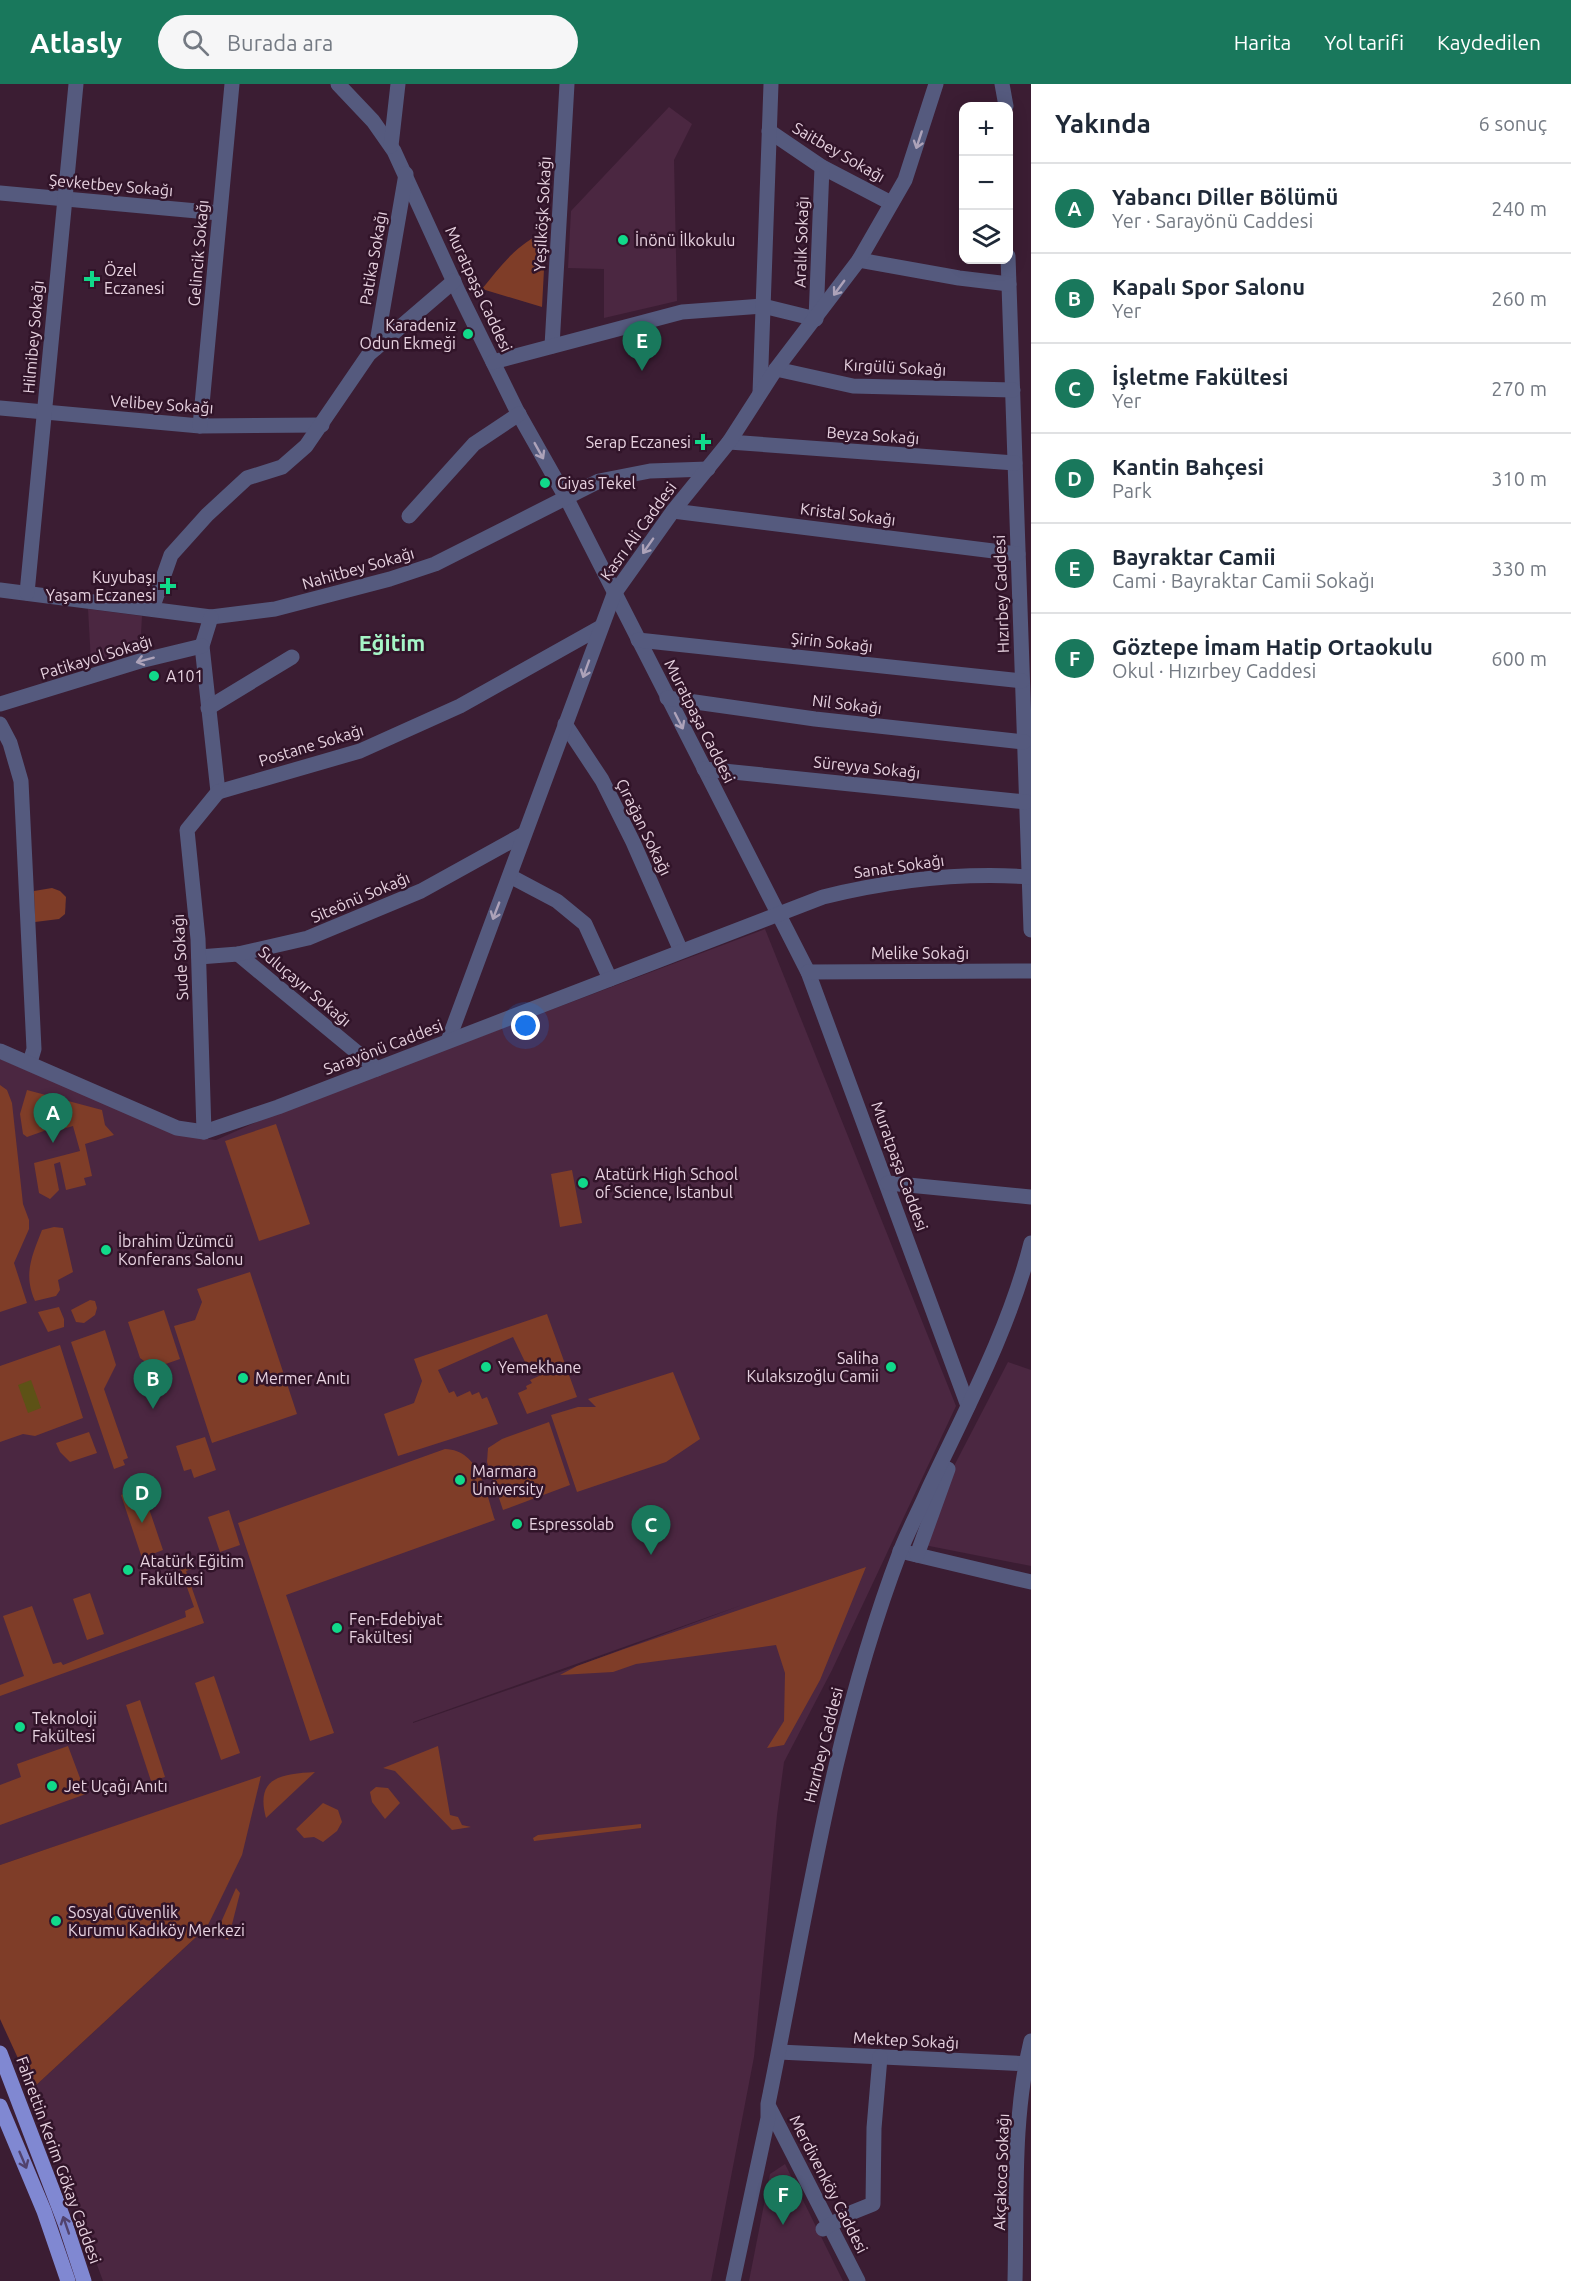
<!DOCTYPE html>
<html lang="tr">
<meta charset="utf-8">
<style>
:root{--surface:#fff;--page:#f6f6f7;--text:#1f2937;--muted:#747a83;--line:#e0e1e3;--accent:#19785c}
body{margin:0;font-family:Ubuntu,sans-serif;background:var(--page);color:var(--text)}
.controls{position:absolute;right:18px;top:18px;display:grid;overflow:hidden;border-radius:12px;box-shadow:0 3px 15px #0003}
.controls button{width:54px;height:54px;display:grid;place-items:center;padding:0;border:0;border-bottom:2px solid var(--line);background:var(--surface);color:var(--text);font:30px sans-serif}
.you{position:absolute;left:526px;top:942px;width:21px;height:21px;margin:-15px;border:4px solid #fff;border-radius:50%;background:#1a73e8;box-shadow:0 0 0 9px #1a73e833}
.badge{display:grid;place-items:center;width:39px;height:39px;border-radius:50%;background:var(--accent);color:#fff;font-size:20px;font-weight:700}
.pin{position:absolute;translate:-50% -50px;filter:drop-shadow(0 2px 3px #0008)}
.pin::after{content:'';position:absolute;top:32px;width:21px;height:18px;background:inherit;clip-path:polygon(0 0,100% 0,50% 100%)}
.list{margin:0;padding:0;list-style:none}
h2{display:flex;justify-content:space-between;align-items:center;height:78px;margin:0;padding:0 24px;font-size:26px}
h2 small{font-size:20px;font-weight:400;color:var(--muted)}
.list li{display:grid;grid-template-columns:39px 1fr auto;gap:18px;align-items:center;box-sizing:border-box;height:90px;padding:0 24px;border-top:2px solid var(--line)}
.list b{display:block;font-size:22px;white-space:nowrap}
.list p{margin:0;font-size:20px;white-space:nowrap;color:var(--muted)}
.list em{font-size:20px;font-style:normal;color:var(--muted)}
.icon{flex:none;width:33px;height:33px;fill:none;stroke:currentColor;stroke-width:2;stroke-linecap:round;stroke-linejoin:round}
.map{position:relative;flex:none;width:1031px;height:2197px;overflow:hidden}
header{display:flex;align-items:center;gap:36px;box-sizing:border-box;height:84px;padding:0 30px;background:var(--accent);color:#fff}
header strong{font-size:28px}
nav{display:flex;gap:33px;margin-inline-start:auto;font-size:21px}
.search{width:420px;height:54px;background:var(--page);display:flex;align-items:center;gap:15px;box-sizing:border-box;padding:0 21px;border-radius:33px;color:var(--muted);font-size:22px}
main{display:flex}
aside{flex:1;background:var(--surface)}
.map>svg:first-child{display:block}
.built{fill:#4b2741;fill-rule:evenodd}
.green{fill:#7f3d28}
.water{fill:#5d5216}
.lines{fill:none;stroke-linecap:round;stroke-linejoin:round}
.minor{stroke:#555a7e;stroke-width:15}
.major{stroke:#8088d2;stroke-width:15}
.oneway{stroke:#ada2b9}
.oneway2{stroke:#51426d}
.poi-dot{fill:#11d98a;stroke:#311429;stroke-width:2}
.labels{text-anchor:middle;stroke-width:5;stroke-linejoin:round;paint-order:stroke}
.street-label{font-size:16px;fill:#e7d2e0;stroke:#311429}
.poi-label{font-size:16px;fill:#e7d2e0;stroke:#311429;text-anchor:start}
.district-label{font-size:22px;font-weight:bold;fill:#a6f5c7;stroke:#311429}
</style>
<header>
<strong>Atlasly</strong>
<div class="search"><svg class="icon" aria-label="search" viewBox="0 0 24 24"><circle cx="10" cy="10" r="6"/><path d="M15 15l6 6"/></svg>Burada ara</div>
<nav><a>Harita</a><a>Yol tarifi</a><a>Kaydedilen</a></nav>
</header>
<main>
<div class="map">
<svg width="1031" height="2197" viewBox="0 0 1031 2197">
<rect width="100%" height="100%" fill="#3b1d33"/>
<!-- built -->
<g class="built">
<polygon points="669,23 692,40 674,76 677,217 604,234 604,185 568,184 571,127"/>
<polygon points="88,525 142,532 140,567 91,578"/>
<path d="M765,845L956,1322L832,1586L784,1678L777,1731L754,1973L711,2197H103L32,2005L207,1843L261,1693L0,1781V975L165,1044L198,1054L216,1056L275,1030ZM742,1521L577,1582L413,1639V1638Z"/>
<polygon points="1008,1278 1031,1286 1031,1482 914,1459"/>
<polygon points="785,2080 843,2197 749,2197 770,2090"/>
</g>
<!-- green -->
<g class="green">
<path d="M546,148L542,223L482,205C501,182 517,159 546,148Z"/>
<polygon points="52,804 60,807 66,813 65,830 59,835 35,838 34,807"/>
<polygon points="0,1001 7,1006 12,1019 23,1120 29,1136 29,1145 14,1179 27,1219 0,1228"/>
<polygon points="27,1006 102,1026 105,1041 114,1051 85,1060 92,1092 84,1094 86,1101 66,1106 60,1078 54,1080 59,1106 50,1115 39,1109 34,1079 80,1067 73,1042 56,1047 55,1043 27,1053 23,1050 20,1030"/>
<polygon points="276,1040 310,1140 259,1157 225,1057"/>
<polygon points="572,1086 582,1139 560,1143 551,1090"/>
<path d="M54,1143L63,1144L73,1188L58,1196L60,1206L56,1212L35,1217C23,1190 32,1172 42,1146Z"/>
<polygon points="250,1188 297,1330 212,1359 174,1242 195,1236 202,1218 197,1205"/>
<polygon points="90,1216 95,1217 97,1224 95,1231 84,1239 76,1238 71,1226"/>
<polygon points="59,1223 64,1235 64,1243 48,1248 38,1228"/>
<polygon points="164,1226 180,1275 154,1284 140,1274 128,1238"/>
<polygon points="547,1230 577,1313 527,1330 518,1309 527,1305 526,1302 532,1299 530,1296 539,1292 532,1277 526,1280 513,1253 438,1286 449,1309 454,1307 457,1313 470,1307 472,1311 479,1308 482,1315 487,1313 498,1340 398,1372 384,1330 414,1319 422,1297 414,1275"/>
<polygon points="105,1246 116,1281 104,1305 128,1374 123,1376 125,1381 114,1385 71,1258"/>
<polygon points="60,1261 83,1334 35,1352 23,1350 0,1358 0,1282"/>
<polygon points="673,1288 700,1355 666,1378 577,1408 551,1331 578,1323 596,1323 588,1315"/>
<polygon points="549,1338 570,1401 503,1426 487,1378 488,1364 502,1355"/>
<polygon points="89,1348 97,1369 70,1378 60,1368 56,1359"/>
<polygon points="205,1353 216,1386 194,1394 191,1385 184,1387 176,1362"/>
<path d="M445,1365C480,1366 486,1409 495,1436L286,1511L334,1649L310,1657L238,1439Z"/>
<polygon points="143,1407 163,1466 142,1474 121,1411 126,1409 128,1412"/>
<polygon points="229,1426 240,1461 220,1468 208,1433"/>
<polygon points="189,1470 194,1484 186,1487 204,1539 0,1612 0,1601 24,1592 3,1532 32,1522 53,1580 61,1578 63,1581 186,1533 185,1527 194,1523 178,1478 182,1476 181,1473"/>
<polygon points="866,1483 820,1596 784,1661 767,1664 784,1637 785,1589 776,1561 636,1580 613,1588 560,1591 577,1582 627,1564"/>
<polygon points="90,1509 104,1550 87,1556 73,1515"/>
<polygon points="214,1592 240,1669 221,1676 195,1599"/>
<polygon points="140,1616 165,1693 151,1697 126,1621"/>
<polygon points="68,1662 86,1710 0,1741 0,1701 21,1693 17,1680"/>
<polygon points="438,1662 450,1731 458,1733 462,1741 471,1743 452,1746 395,1687 383,1684"/>
<path d="M315,1688L266,1734C255,1693 281,1690 315,1688Z"/>
<polygon points="261,1692 242,1771 207,1843 32,2005 0,1935 0,1781"/>
<polygon points="376,1703 388,1704 400,1719 385,1735 372,1718 370,1708"/>
<polygon points="323,1719 338,1726 342,1738 337,1747 323,1758 314,1753 304,1754 296,1745"/>
<polygon points="641,1740 641,1744 534,1757 533,1754 538,1751"/>
<polygon points="236,1804 240,1809 228,1856 216,1850"/>
</g>
<!-- water -->
<polygon class="water" points="31,1296 41,1324 28,1329 18,1301"/>
<g class="lines">
<!-- minor -->
<g class="minor">
<polyline points="338,0 373,37 394,67 459,209 517,327 569,419 808,888 968,1322"/>
<polyline points="1002,0 1006,22"/>
<polyline points="769,47 822,83 891,119"/>
<polyline points="391,62 398,0"/>
<polyline points="0,109 219,129"/>
<polyline points="1008,172 1031,846"/>
<polyline points="859,176 959,194 1009,200"/>
<polyline points="552,262 567,0"/>
<polyline points="376,264 406,90"/>
<polyline points="493,278 682,228 763,222 816,235 822,83"/>
<polyline points="776,285 853,302 1013,306"/>
<polyline points="760,309 771,0"/>
<polyline points="0,324 200,342 322,341"/>
<polyline points="200,342 232,0"/>
<polyline points="729,358 1015,379"/>
<polyline points="673,427 1018,470"/>
<polyline points="409,432 474,360 519,330"/>
<polyline points="0,506 211,533 275,525 390,495 435,480 599,397 650,387 708,385"/>
<polyline points="27,509 76,0"/>
<polyline points="152,525 171,471 207,431 247,394 282,383 306,362 369,270 454,197"/>
<polyline points="211,533 202,562 218,708"/>
<polyline points="638,556 1022,597"/>
<polyline points="667,614 815,635 1024,658"/>
<polyline points="0,620 140,577 202,562"/>
<polyline points="208,624 292,573"/>
<polyline points="0,640 10,659 21,697 34,965 30,978"/>
<polyline points="565,640 602,696 633,758 681,867"/>
<polyline points="704,685 1026,718"/>
<polyline points="218,708 360,667 460,622 601,543"/>
<polyline points="510,792 557,817 585,840 610,895"/>
<polyline points="238,870 377,985"/>
<polyline points="199,873 238,870 308,854 421,807 524,750"/>
<polyline points="808,888 1031,887"/>
<polyline points="448,957 614,510 673,427 729,358 776,285 859,176 905,96 936,0"/>
<path d="M0,967L177,1044L204,1048L278,1023L823,813C892,796 960,788 1031,793"/>
<polyline points="204,1048 198,855 187,746 218,708"/>
<polyline points="888,1099 1031,1113"/>
<polyline points="900,1467 1031,1498"/>
<polyline points="917,1471 948,1385"/>
<polyline points="779,1968 1031,1980"/>
<polyline points="769,2023 858,2197"/>
<polyline points="823,2145 853,2128 873,2120 874,2044 880,1973"/>
<path d="M733,2197L768,2034V2020C806,1834 832,1646 900,1468C908,1447 919,1427 928,1406C966,1325 1009,1246 1031,1159"/>
<path d="M1015,2197C1017,2119 1012,2034 1031,1957"/>
</g>
<!-- major -->
<g class="major">
<polyline points="0,1969 65,2139 84,2197"/>
<polyline points="0,2022 44,2127 68,2197"/>
</g>
</g>
<!-- one-way arrows -->
<defs><path id="oneway-shaft" d="M-6 0H5M1.5-3L5.5 0L1.5 3" fill="none" stroke-width="1.6" stroke-linecap="round" stroke-linejoin="round" transform="scale(1.5)"/></defs>
<g class="oneway">
<use href="#oneway-shaft" transform="translate(919 56) rotate(108)"/>
<use href="#oneway-shaft" transform="translate(839 204) rotate(126)"/>
<use href="#oneway-shaft" transform="translate(539 367) rotate(61)"/>
<use href="#oneway-shaft" transform="translate(648 462) rotate(125)"/>
<use href="#oneway-shaft" transform="translate(145 576) rotate(165)"/>
<use href="#oneway-shaft" transform="translate(586 585) rotate(110)"/>
<use href="#oneway-shaft" transform="translate(679 637) rotate(63)"/>
<use href="#oneway-shaft" transform="translate(496 827) rotate(111)"/>
</g>
<g class="oneway2">
<use href="#oneway-shaft" transform="translate(23 2076) rotate(67)"/>
<use href="#oneway-shaft" transform="translate(66 2141) rotate(-109)"/>
</g>
<!-- markers -->
<g class="poi-dot">
<circle cx="623" cy="156" r="6"/>
<path d="M89 186h6v6h6v6h-6v6h-6v-6h-6v-6h6z"/>
<circle cx="468" cy="250" r="6"/>
<path d="M700 349h6v6h6v6h-6v6h-6v-6h-6v-6h6z"/>
<circle cx="545" cy="399" r="6"/>
<path d="M165 493h6v6h6v6h-6v6h-6v-6h-6v-6h6z"/>
<circle cx="154" cy="592" r="6"/>
<circle cx="583" cy="1099" r="6"/>
<circle cx="106" cy="1166" r="6"/>
<circle cx="486" cy="1283" r="6"/>
<circle cx="891" cy="1283" r="6"/>
<circle cx="243" cy="1294" r="6"/>
<circle cx="460" cy="1396" r="6"/>
<circle cx="517" cy="1440" r="6"/>
<circle cx="128" cy="1486" r="6"/>
<circle cx="337" cy="1544" r="6"/>
<circle cx="20" cy="1643" r="6"/>
<circle cx="52" cy="1702" r="6"/>
<circle cx="56" cy="1837" r="6"/>
</g>
<g class="labels">
<!-- street labels -->
<g class="street-label">
<text transform="translate(839 68) rotate(30)" y="6">Saitbey Sokağı</text>
<text transform="translate(111 101) rotate(5)" y="6">Şevketbey Sokağı</text>
<text transform="translate(542 130) rotate(-87)" y="6">Yeşilköşk Sokağı</text>
<text transform="translate(801 158) rotate(-88)" y="6">Aralık Sokağı</text>
<text transform="translate(198 169) rotate(-85)" y="6">Gelincik Sokağı</text>
<text transform="translate(373 174) rotate(-80)" y="6">Patika Sokağı</text>
<text transform="translate(479 205) rotate(65)" y="6">Muratpaşa Caddesi</text>
<text transform="translate(33 253) rotate(-85)" y="6">Hilmibey Sokağı</text>
<text transform="translate(895 283) rotate(3)" y="6">Kırgülü Sokağı</text>
<text transform="translate(162 320) rotate(4)" y="6">Velibey Sokağı</text>
<text transform="translate(873 351) rotate(4)" y="6">Beyza Sokağı</text>
<text transform="translate(848 430) rotate(7)" y="6">Kristal Sokağı</text>
<text transform="translate(638 447) rotate(-54)" y="6">Kasrı Ali Caddesi</text>
<text transform="translate(358 484) rotate(-16)" y="6">Nahitbey Sokağı</text>
<text transform="translate(1001 510) rotate(-92)" y="6">Hızırbey Caddesi</text>
<text transform="translate(832 558) rotate(6)" y="6">Şirin Sokağı</text>
<text transform="translate(96 573) rotate(-17)" y="6">Patikayol Sokağı</text>
<text transform="translate(847 620) rotate(7)" y="6">Nil Sokağı</text>
<text transform="translate(700 637) rotate(63)" y="6">Muratpaşa Caddesi</text>
<text transform="translate(311 661) rotate(-17)" y="6">Postane Sokağı</text>
<text transform="translate(867 683) rotate(6)" y="6">Süreyya Sokağı</text>
<text transform="translate(644 743) rotate(64)" y="6">Çırağan Sokağı</text>
<text transform="translate(899 782) rotate(-8)" y="6">Sanat Sokağı</text>
<text transform="translate(360 813) rotate(-23)" y="6">Siteönü Sokağı</text>
<text x="920" y="875">Melike Sokağı</text>
<text transform="translate(180 873) rotate(-93)" y="6">Sude Sokağı</text>
<text transform="translate(305 902) rotate(40)" y="6">Suluçayır Sokağı</text>
<text transform="translate(383 963) rotate(-21)" y="6">Sarayönü Caddesi</text>
<text transform="translate(900 1082) rotate(70)" y="6">Muratpaşa Caddesi</text>
<text transform="translate(823 1661) rotate(-76)" y="6">Hızırbey Caddesi</text>
<text transform="translate(906 1956) rotate(3)" y="6">Mektep Sokağı</text>
<text transform="translate(59 2076) rotate(70)" y="6">Fahrettin Kerim Gökay Caddesi</text>
<text transform="translate(1001 2088) rotate(-88)" y="6">Akçakoca Sokağı</text>
<text transform="translate(829 2100) rotate(63)" y="6">Merdivenköy Caddesi</text>
</g>
<!-- poi labels -->
<g class="poi-label">
<text x="635" y="162">İnönü İlkokulu</text>
<text x="104" y="192">Özel<tspan x="104" dy="18">Eczanesi</tspan></text>
<text x="456" y="247" text-anchor="end">Karadeniz<tspan x="456" dy="18">Odun Ekmeği</tspan></text>
<text x="691" y="364" text-anchor="end">Serap Eczanesi</text>
<text x="557" y="405">Giyas Tekel</text>
<text x="156" y="499" text-anchor="end">Kuyubaşı<tspan x="156" dy="18">Yaşam Eczanesi</tspan></text>
<text x="166" y="598">A101</text>
<text x="595" y="1096">Atatürk High School<tspan x="595" dy="18">of Science, Istanbul</tspan></text>
<text x="118" y="1163">İbrahim Üzümcü<tspan x="118" dy="18">Konferans Salonu</tspan></text>
<text x="879" y="1280" text-anchor="end">Saliha<tspan x="879" dy="18">Kulaksızoğlu Camii</tspan></text>
<text x="498" y="1289">Yemekhane</text>
<text x="255" y="1300">Mermer Anıtı</text>
<text x="472" y="1393">Marmara<tspan x="472" dy="18">University</tspan></text>
<text x="529" y="1446">Espressolab</text>
<text x="140" y="1483">Atatürk Eğitim<tspan x="140" dy="18">Fakültesi</tspan></text>
<text x="349" y="1541">Fen-Edebiyat<tspan x="349" dy="18">Fakültesi</tspan></text>
<text x="32" y="1640">Teknoloji<tspan x="32" dy="18">Fakültesi</tspan></text>
<text x="64" y="1708">Jet Uçağı Anıtı</text>
<text x="68" y="1834">Sosyal Güvenlik<tspan x="68" dy="18">Kurumu Kadıköy Merkezi</tspan></text>
</g>
<!-- district labels -->
<g class="district-label">
<text x="392" y="567">Eğitim</text>
</g>
</g>
</svg>
<div class="controls">
<button>+</button>
<button>−</button>
<button><svg class="icon" aria-label="layers" viewBox="0 0 24 24"><path d="M12 4l9 5-9 5-9-5zM3 14l9 5 9-5"/></svg></button>
</div>
<div class="you"></div>
<div class="pin badge" style="left:53px;top:1059px">A</div>
<div class="pin badge" style="left:153px;top:1325px">B</div>
<div class="pin badge" style="left:651px;top:1471px">C</div>
<div class="pin badge" style="left:142px;top:1439px">D</div>
<div class="pin badge" style="left:642px;top:287px">E</div>
<div class="pin badge" style="left:783px;top:2141px">F</div>
</div>
<aside>
<h2>Yakında<small>6 sonuç</small></h2>
<ul class="list">
<li><span class="badge">A</span><div><b>Yabancı Diller Bölümü</b><p>Yer · Sarayönü Caddesi</p></div><em>240 m</em></li>
<li><span class="badge">B</span><div><b>Kapalı Spor Salonu</b><p>Yer</p></div><em>260 m</em></li>
<li><span class="badge">C</span><div><b>İşletme Fakültesi</b><p>Yer</p></div><em>270 m</em></li>
<li><span class="badge">D</span><div><b>Kantin Bahçesi</b><p>Park</p></div><em>310 m</em></li>
<li><span class="badge">E</span><div><b>Bayraktar Camii</b><p>Cami · Bayraktar Camii Sokağı</p></div><em>330 m</em></li>
<li><span class="badge">F</span><div><b>Göztepe İmam Hatip Ortaokulu</b><p>Okul · Hızırbey Caddesi</p></div><em>600 m</em></li>
</ul>
</aside>
</main>
